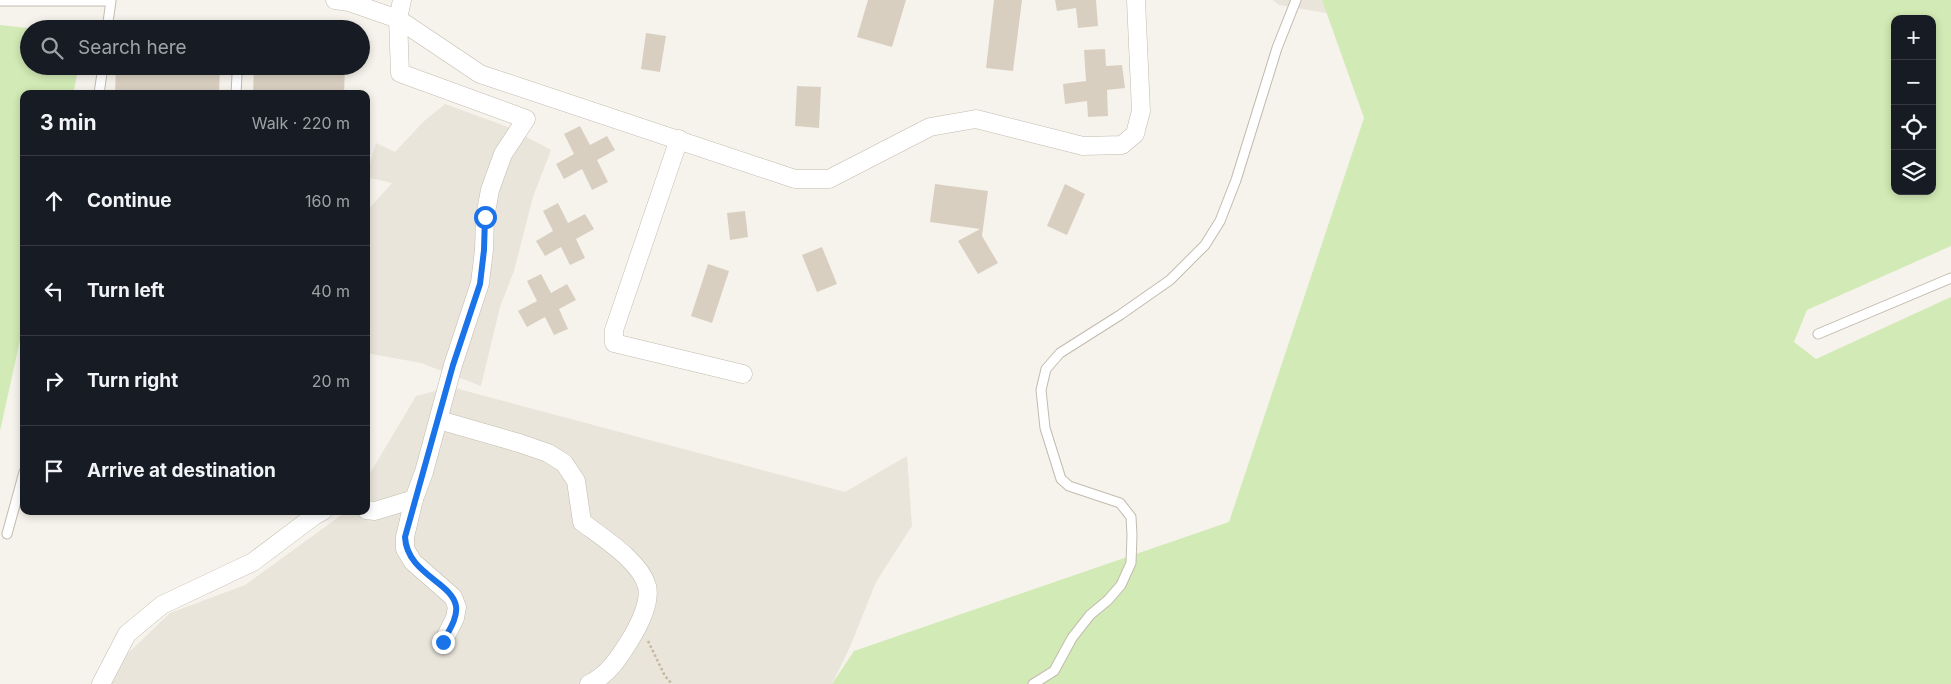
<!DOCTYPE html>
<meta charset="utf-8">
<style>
:root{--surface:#171b24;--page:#20242c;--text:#f1f3f6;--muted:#9ea1a6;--line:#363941}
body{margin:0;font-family:Inter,sans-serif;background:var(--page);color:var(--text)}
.controls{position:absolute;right:15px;top:15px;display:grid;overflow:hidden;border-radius:10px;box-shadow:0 2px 8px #0003}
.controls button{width:45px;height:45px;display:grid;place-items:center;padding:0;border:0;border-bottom:1px solid var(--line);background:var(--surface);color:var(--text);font:25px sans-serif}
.stop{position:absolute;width:15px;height:15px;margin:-11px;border:4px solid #1a73e8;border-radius:50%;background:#fff}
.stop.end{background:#1a73e8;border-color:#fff;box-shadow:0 1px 5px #0008}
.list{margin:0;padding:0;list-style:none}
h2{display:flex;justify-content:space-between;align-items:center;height:65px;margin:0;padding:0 20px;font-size:21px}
h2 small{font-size:16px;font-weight:400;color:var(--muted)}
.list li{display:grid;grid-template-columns:32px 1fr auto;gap:15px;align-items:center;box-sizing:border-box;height:90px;padding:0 20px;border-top:1px solid var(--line)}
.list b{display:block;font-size:19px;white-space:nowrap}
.list em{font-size:16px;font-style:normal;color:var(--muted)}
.icon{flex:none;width:28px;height:28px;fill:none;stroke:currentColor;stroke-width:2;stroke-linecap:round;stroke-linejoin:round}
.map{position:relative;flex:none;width:1951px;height:684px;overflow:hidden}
.search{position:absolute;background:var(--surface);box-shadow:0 2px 8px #0003;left:20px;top:20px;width:350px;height:55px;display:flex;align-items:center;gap:12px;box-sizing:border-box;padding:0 18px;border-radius:28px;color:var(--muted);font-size:19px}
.panel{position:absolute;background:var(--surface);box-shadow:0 2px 8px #0003;left:20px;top:90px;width:350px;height:425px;border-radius:10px}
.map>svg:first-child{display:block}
.residential{fill:#eae5da}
.green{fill:#d2eab5;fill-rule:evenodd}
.building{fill:#d8cfc1}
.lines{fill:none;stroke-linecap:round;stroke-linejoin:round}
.service-casing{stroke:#c2bbae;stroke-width:11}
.minor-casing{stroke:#c2bbae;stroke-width:19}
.path{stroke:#c4b79f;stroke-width:2.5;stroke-dasharray:2.5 2.5;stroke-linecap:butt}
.service{stroke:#fff;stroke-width:9}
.minor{stroke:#fff;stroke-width:18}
.route{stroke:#1a73e8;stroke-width:6}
</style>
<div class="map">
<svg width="1951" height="684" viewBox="0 0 1951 684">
<rect width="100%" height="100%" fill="#f6f3ec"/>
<!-- residential -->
<g class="residential">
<polygon points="1273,0 1381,0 1362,19 1279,5"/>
<polygon points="445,104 508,127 551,150 533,197 514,271 500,307 481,386 421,363 366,353 366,212 392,183 366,177 376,143 395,152 423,122"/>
<polygon points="451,387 845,492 907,456 912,526 876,582 850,647 832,684 101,684 119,662 170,613 245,585 347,511 366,511 366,480 416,396"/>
</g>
<!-- green -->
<g class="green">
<path d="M1322,0H1951V246L1807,310L1794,342L1816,359L1951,297V684H832L854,651L1229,522L1364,118ZM1895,19H1932V191H1895Z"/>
<polygon points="0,25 36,29 29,29 29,66 79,66 73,94 24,94 24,322 0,431"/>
</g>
<!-- building -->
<g class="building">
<polygon points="868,0 906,0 892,47 857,37"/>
<polygon points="994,0 1022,0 1013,71 986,68"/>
<polygon points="1055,0 1096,0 1098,26 1078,28 1076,8 1057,11"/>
<polygon points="646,33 666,36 660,72 641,69"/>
<polygon points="1105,49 1106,66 1122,65 1125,88 1107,90 1108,116 1088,117 1087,101 1065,104 1063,84 1086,81 1084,50"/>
<polygon points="116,66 220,66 219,94 115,94"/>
<polygon points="254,66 345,66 344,94 253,94"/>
<polygon points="797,86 821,87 819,128 795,126"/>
<polygon points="580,126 590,145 607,136 615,150 597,160 608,182 592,190 582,169 564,179 556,164 574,154 564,134"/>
<polygon points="935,184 988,191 982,236 998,263 978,274 958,241 980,229 930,222"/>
<polygon points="1065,184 1085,194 1067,235 1047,226"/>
<polygon points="558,203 568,223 585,214 594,229 576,239 585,258 570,265 561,247 545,256 536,241 553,231 543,211"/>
<polygon points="745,211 748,237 730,240 727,213"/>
<polygon points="822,247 837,284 817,292 802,255"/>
<polygon points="708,264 729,271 712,323 691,316"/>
<polygon points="541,274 551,293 567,284 576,300 559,309 568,329 554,335 545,317 527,327 518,311 537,301 527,281"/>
</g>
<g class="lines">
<!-- service casing -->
<g class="service-casing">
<g id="service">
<polyline points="0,1 111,1 107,29"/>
<polyline points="99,94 103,66"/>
<polyline points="236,94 237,75"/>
<polyline points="1818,334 1951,278"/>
<polyline points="7,534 24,472"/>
<polyline points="1033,684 1054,671 1072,638 1090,615 1108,600 1121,585 1131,563 1132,535 1131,517 1120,503 1069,486 1061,479 1045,428 1041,390 1046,369 1060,353 1120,315 1170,280 1205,245 1220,221 1236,180 1277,48 1296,0"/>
</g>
</g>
<!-- minor casing -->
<g class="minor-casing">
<g id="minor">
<polyline points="335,0 349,2 398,19 480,74 795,179 829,179 930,127 976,119 1083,146 1122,145 1135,134 1141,111 1136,0"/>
<polyline points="679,139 614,330 614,343 743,374"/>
<path d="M439,420L519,443L548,453L564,463L576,481L582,522C603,538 640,561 647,586C651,602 638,627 630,640C619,658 608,675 589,684"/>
<polyline points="414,499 405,537 405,549 413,562 453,597 457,607 455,618 443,642"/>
<polyline points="366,510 375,511 414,499 424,472 453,365 480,283 484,250 485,217 490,190 503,154 526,119 400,73 398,19 402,0"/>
<polyline points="101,684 127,634 162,605 253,562 314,516 323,511"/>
</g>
</g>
<!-- path -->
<polyline class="path" points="648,641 665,676 672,684"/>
<!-- service -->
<use href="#service" class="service"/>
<!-- minor -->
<use href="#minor" class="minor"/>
</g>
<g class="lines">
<!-- route -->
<path class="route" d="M443,642C448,632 458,618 456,606C452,582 407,574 405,537L453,365L480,284L484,250L485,217"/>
</g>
</svg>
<div class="controls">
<button>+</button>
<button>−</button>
<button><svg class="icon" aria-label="locate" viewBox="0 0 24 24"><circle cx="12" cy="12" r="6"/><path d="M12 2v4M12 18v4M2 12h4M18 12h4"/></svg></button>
<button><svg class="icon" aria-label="layers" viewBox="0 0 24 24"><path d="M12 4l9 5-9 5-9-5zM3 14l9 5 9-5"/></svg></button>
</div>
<div class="stop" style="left:485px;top:217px"></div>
<div class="stop end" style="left:443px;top:642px"></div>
<div class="search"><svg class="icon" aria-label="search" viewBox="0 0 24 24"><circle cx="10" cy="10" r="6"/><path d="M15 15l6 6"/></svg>Search here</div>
<section class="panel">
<h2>3 min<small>Walk · 220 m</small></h2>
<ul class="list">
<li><svg class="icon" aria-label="ahead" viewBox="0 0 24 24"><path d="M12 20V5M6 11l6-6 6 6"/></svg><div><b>Continue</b></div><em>160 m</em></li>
<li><svg class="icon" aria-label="left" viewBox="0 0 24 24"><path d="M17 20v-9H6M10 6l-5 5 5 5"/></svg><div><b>Turn left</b></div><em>40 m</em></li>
<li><svg class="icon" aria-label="right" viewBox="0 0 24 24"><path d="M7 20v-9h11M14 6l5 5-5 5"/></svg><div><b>Turn right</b></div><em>20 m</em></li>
<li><svg class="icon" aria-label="arrive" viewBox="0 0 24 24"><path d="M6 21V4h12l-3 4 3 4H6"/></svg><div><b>Arrive at destination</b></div></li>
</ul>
</section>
</div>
